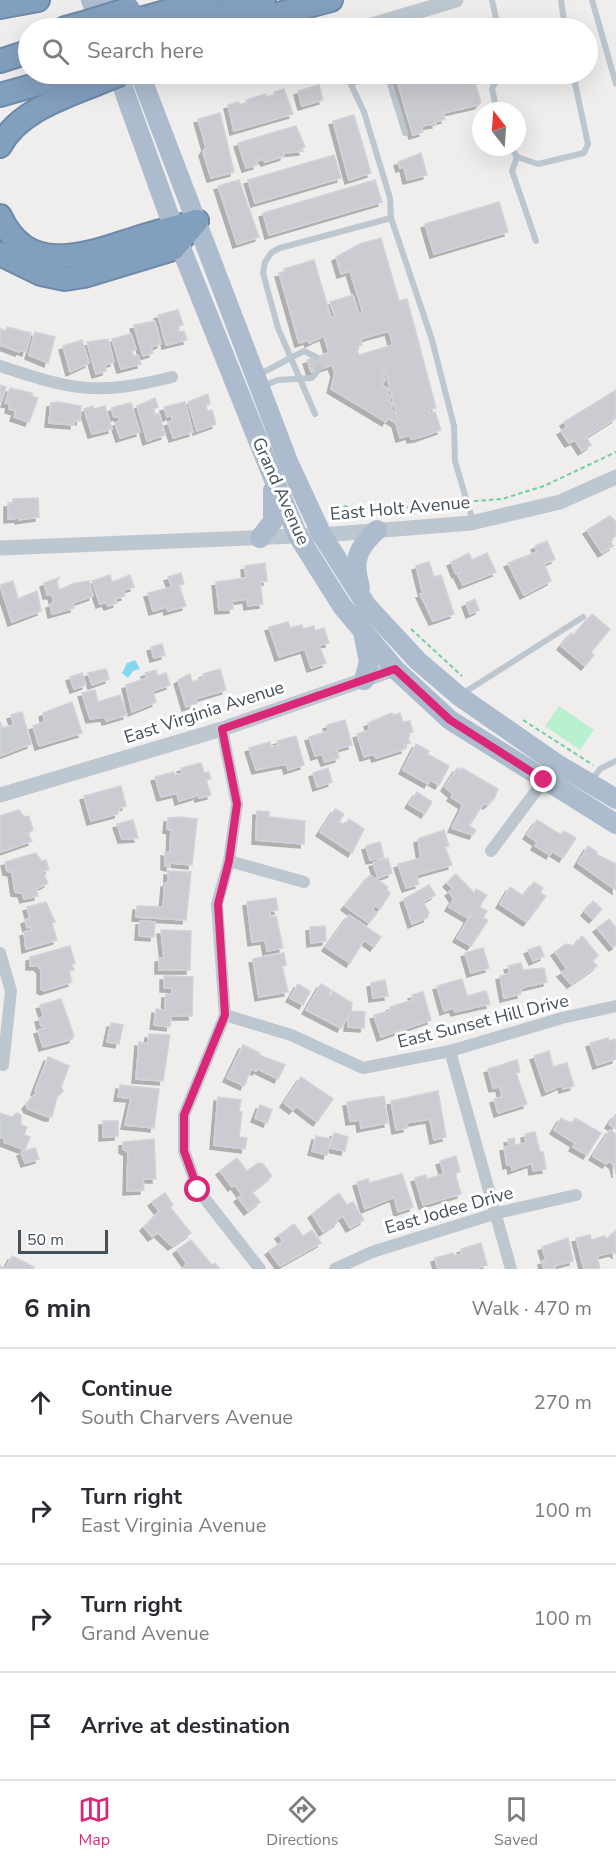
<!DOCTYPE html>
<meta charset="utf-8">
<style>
:root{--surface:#fff;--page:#f2f2f3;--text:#2b2b33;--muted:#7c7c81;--line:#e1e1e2;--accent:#db2777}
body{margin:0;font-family:"Nunito Sans",sans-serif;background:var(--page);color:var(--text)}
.compass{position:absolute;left:472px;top:102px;width:54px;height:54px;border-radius:50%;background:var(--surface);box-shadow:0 6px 24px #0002;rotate:343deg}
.scale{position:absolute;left:18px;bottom:15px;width:90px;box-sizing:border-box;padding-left:6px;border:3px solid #45505b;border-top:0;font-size:16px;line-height:21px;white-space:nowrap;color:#45505b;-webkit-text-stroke:4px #fff;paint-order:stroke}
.stop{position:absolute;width:18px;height:18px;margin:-14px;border:4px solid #db2777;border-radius:50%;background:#fff}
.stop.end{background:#db2777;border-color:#fff;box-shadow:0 2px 6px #0008}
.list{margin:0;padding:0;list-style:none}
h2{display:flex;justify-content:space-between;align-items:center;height:78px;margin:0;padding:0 24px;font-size:26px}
h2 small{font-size:20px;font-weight:400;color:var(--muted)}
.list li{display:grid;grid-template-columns:39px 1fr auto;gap:18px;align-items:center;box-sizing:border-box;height:108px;padding:0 24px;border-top:2px solid var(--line)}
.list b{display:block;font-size:22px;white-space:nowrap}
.list p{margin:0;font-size:20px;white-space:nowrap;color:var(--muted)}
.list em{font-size:20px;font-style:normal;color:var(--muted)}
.icon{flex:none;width:33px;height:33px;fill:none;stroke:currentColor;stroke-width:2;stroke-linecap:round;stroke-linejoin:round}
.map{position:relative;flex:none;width:616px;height:1269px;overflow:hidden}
.search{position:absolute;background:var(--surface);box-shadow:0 6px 24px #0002;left:18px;right:18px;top:18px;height:66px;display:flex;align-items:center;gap:15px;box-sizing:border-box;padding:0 21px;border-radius:33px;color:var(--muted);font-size:22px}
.sheet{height:510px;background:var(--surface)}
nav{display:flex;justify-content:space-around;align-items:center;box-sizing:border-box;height:84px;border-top:2px solid var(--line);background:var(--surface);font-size:16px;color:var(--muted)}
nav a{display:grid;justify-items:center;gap:3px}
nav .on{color:var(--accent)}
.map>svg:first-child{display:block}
.green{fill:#b9f0cf}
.water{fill:#84d7ef}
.building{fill:#caccd2;stroke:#d1d3d9;stroke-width:1.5;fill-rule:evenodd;filter:url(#shadow)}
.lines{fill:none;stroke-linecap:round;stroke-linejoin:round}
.motorway-casing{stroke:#6e8aaa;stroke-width:26}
.path{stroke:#70cfa2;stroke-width:2;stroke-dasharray:4.5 3;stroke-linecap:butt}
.service{stroke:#bdc7d0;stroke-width:6}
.minor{stroke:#bdc7d0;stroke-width:12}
.tertiary{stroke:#bdc7d0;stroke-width:15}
.primary{stroke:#acbcce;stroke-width:20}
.motorway{stroke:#839fbe;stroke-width:22}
.motorway-bridge-casing{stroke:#6e8aaa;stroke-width:26;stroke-linecap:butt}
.motorway-bridge{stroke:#839fbe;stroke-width:22}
.route{stroke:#db2777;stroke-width:8}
.labels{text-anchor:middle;stroke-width:6;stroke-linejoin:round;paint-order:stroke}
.street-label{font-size:18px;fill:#45505b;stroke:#fff}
</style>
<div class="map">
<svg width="616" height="1269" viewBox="0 0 616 1269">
<defs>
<filter id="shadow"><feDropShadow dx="-4" dy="4" stdDeviation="0" flood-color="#0004"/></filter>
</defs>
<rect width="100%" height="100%" fill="#f0eded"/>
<!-- green -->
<polygon class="green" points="559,706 594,730 580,750 545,726"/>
<!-- water -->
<polygon class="water" points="135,660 140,669 133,671 128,678 122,673 127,663"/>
<!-- building -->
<g class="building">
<polygon points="357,74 364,74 365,78 359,80"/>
<polygon points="395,74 479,74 479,82 475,83 481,102 478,105 443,113 445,119 435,122 436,124 421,126 423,132 413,135"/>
<polygon points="319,85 323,100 302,106 298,91"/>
<polygon points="284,89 293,114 234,131 228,105 238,102 240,105 247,103 246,100 266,94 267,97 274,95 274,92"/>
<polygon points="220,113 234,172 211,178 203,152 206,147 198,119"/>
<polygon points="354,115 371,173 349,180 333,121"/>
<polygon points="296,126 305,147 302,148 303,151 283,153 284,156 265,162 263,159 256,161 257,165 246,168 238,143"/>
<polygon points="421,153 427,175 407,180 404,167 400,168 398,162"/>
<polygon points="334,155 341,178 255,203 248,180"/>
<polygon points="239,180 259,237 237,244 218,186"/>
<polygon points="375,180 382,202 269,235 263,213"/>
<polygon points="499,202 508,232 434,254 425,224"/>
<path d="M381,238L399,301L407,299L436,408L429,410L430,414L435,412L441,430L418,438L411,439L410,435L400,438L396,423L388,418L386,422L331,389L335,373L332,365L311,372L307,360L329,353L324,336L309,343L308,340L299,343L279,273L285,272L284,269L314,260L331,318L335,317L330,302L353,295L359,314L363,313L350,271L341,274L336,257L360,244ZM389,331L393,345L359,355L356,347L362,345L360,339ZM387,372L386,373L397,415L391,409L393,404L389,401L391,397L387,394L389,389L382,385L385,380L383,373Z"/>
<polygon points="178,310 183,325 178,326 179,332 184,331 187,340 166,345 158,315"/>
<polygon points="155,321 161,344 151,347 153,353 143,356 134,325"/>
<polygon points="7,327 31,333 26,352 20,350 19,352 0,345 1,329 6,331"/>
<polygon points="35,332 55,337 48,363 29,355"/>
<polygon points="131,334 136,349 132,351 133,356 138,355 141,364 121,369 112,339"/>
<polygon points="108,339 114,362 105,365 106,371 96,374 87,342"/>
<polygon points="82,340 89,363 70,372 63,346"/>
<polygon points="0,385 6,387 1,402 0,402"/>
<polygon points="10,388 32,393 32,396 38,398 29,422 14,417 16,411 9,409 10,404 5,403"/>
<polygon points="616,390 616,418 586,437 591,445 582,451 575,440 569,443 561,431 567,427 564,422"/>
<polygon points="208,394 210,404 206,405 207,411 212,410 216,424 197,431 188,402"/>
<polygon points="155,398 158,407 153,409 155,415 159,413 165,435 147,441 137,406"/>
<polygon points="58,402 81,406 80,421 74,421 74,425 49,423 51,403"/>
<polygon points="185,402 193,432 173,438 168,422 173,421 171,415 167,417 164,407"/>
<polygon points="131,403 140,432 120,438 115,423 120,421 118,416 114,417 111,408"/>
<polygon points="93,406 94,409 105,406 112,429 92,434 84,409"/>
<polygon points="38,498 39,517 19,520 19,518 8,519 8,503 13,503 13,499"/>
<polygon points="610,516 616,522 616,536 610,540 613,546 602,553 587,530"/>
<polygon points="547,541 555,559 544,564 551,581 524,595 508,563 537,552 535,546"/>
<polygon points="469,553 472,560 487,553 496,572 463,585 458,575 462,571 456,574 451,562"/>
<polygon points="429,562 434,577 441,575 454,614 433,621 420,594 423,594 416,566"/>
<polygon points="265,563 267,581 260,582 263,604 248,606 247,599 232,601 233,609 219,610 216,582 246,578 245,566"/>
<polygon points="181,573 184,584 179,585 186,606 168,611 167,607 153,611 148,593 172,587 168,577"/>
<polygon points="110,575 112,582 130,575 134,587 123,590 125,596 115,599 117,603 108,606 106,602 100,604 92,581"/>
<polygon points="59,578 57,581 59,590 75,583 89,581 93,596 73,603 74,608 52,614 50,604 54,603 52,595 47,595 44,583"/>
<polygon points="13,581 18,599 37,591 41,611 12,622 0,585"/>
<polygon points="475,599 479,610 470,614 466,603"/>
<polygon points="592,614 610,629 591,652 594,655 585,666 561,646 571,633 574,635"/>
<polygon points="288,622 290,628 302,625 303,629 314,626 315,631 324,628 329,643 319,645 326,663 311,668 305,649 279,657 269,627"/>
<polygon points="162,644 165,655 154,658 151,647"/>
<polygon points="106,669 109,679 92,685 88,673"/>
<polygon points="220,669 226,690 195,699 197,703 186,707 178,680 190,674 192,682 204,678 203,674"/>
<polygon points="156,670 157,676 166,673 170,685 153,691 156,702 132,712 126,685 147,678 145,673"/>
<polygon points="82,673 86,685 74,689 70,677"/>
<polygon points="95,690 98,702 120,695 127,715 106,721 105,717 90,719 82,693"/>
<polygon points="72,702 82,733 39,746 33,726 45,722 43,713"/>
<polygon points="22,712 31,744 0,756 0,722 2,728 14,725 11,715"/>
<polygon points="392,713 393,715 400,713 403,722 410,721 413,732 407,734 410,743 404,745 405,749 376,758 374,754 364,757 357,734 370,730 368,723"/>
<polygon points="345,720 352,745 337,749 339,758 325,762 322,754 315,756 309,737 329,731 327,725"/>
<polygon points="296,736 304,765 288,770 286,764 256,770 249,748 270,742 271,747 279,745 277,741"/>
<polygon points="416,744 429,751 427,754 449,766 439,785 430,780 428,784 403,770"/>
<polygon points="201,763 204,773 209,772 211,779 206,780 211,795 199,798 197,791 196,796 179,801 177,793 161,797 155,777 174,772 175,775 183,773 181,768"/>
<polygon points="328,768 332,782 317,787 313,773"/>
<polygon points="457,768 461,770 462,768 498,789 494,799 487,805 484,803 469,826 476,830 473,835 452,828 463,805 451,797 453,794 445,787"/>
<polygon points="121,786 126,806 119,808 118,814 91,821 84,796"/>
<polygon points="417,792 432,802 425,814 409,804"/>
<polygon points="335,809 344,814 339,822 345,825 349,819 364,829 352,853 320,832"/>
<polygon points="19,810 24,817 29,816 33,830 27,833 32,841 1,852 0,816"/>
<polygon points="257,811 269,812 269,817 305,821 304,844 256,840"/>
<polygon points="180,817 197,819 192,865 170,863 170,867 165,866 165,852 170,853 171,830 167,829 168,818"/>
<polygon points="133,820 138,838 122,839 117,824"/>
<polygon points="537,820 561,835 564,831 576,838 563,858 552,851 550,855 535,846 537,842 527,835"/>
<polygon points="444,830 449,846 445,847 452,865 416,875 419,884 406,888 398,864 421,858 418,839"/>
<polygon points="380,842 384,858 370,860 366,846"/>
<polygon points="588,846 597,852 596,854 616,864 616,890 578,863"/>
<polygon points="36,853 41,861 46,860 49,870 42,871 48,883 36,889 38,896 24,899 22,893 15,892 12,872 7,871 5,862"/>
<polygon points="388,858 392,873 378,878 373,863"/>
<polygon points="168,871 191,872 186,920 136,917 137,906 163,907 165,883 168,883"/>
<polygon points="456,874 474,893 476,889 487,895 479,907 487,911 483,918 488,920 471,946 457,938 472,913 468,918 449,907 454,899 449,892 453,889 447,883"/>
<polygon points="370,875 388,887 386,890 390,893 380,909 375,905 372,910 377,913 369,923 345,906"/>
<polygon points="534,882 543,888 540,893 546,896 527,922 500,904 510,887 523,896"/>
<polygon points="429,885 435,895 423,902 429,913 427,918 412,924 404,899"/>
<polygon points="276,898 278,910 270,911 270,917 276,916 283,948 267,951 265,940 252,942 247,902"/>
<polygon points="593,901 602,909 593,919 585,912"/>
<polygon points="46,902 55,922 52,923 57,940 26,949 24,932 32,930 31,926 27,928 25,920 30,918 27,907"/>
<polygon points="349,915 381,937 374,947 364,940 350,963 326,947"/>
<polygon points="609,919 616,928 616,945 613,947 597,928"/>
<polygon points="140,921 155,922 154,937 139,936"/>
<polygon points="325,926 326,941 311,943 310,927"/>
<polygon points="161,930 191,931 190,970 159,970 159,958 164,958"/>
<polygon points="582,936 598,955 593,961 597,966 571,984 561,973 567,969 555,952 566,944 574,946"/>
<polygon points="70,946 75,963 72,964 74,970 69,971 72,982 44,991 41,989 41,970 38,966 30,966 30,957"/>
<polygon points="540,946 544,956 533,961 528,950"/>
<polygon points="483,948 489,968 471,973 465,953"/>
<polygon points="284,953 286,965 282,966 288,992 259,997 253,959"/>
<polygon points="521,963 523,970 544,968 547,982 525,987 520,990 521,994 504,998 500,976 510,973 508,966"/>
<polygon points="164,976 193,977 192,1016 171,1016 170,1027 154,1025 156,1009 165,1010 166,994 172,994 172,988 164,988"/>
<polygon points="462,979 467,996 486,991 490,1004 455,1012 453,1008 444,1011 437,986"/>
<polygon points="385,980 388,996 373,998 371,983"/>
<polygon points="298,984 310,991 303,1005 290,998"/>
<polygon points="321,984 331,990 328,996 330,997 333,991 352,1003 351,1011 365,1012 364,1028 348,1027 349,1015 341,1028 306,1010"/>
<polygon points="423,992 431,1020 381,1037 374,1015 391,1011 390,1007 413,1000 412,995"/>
<polygon points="61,999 74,1036 72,1039 43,1047 38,1030 45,1028 45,1025 41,1026 39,1018 44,1017 40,1005"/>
<polygon points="111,1023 123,1025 119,1044 107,1042"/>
<polygon points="149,1034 170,1035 163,1081 136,1079 139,1042 148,1044"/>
<polygon points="608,1038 609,1041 616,1039 616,1059 597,1065 590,1043"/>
<polygon points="243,1045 260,1053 259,1055 285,1065 278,1079 258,1069 256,1071 251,1069 244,1086 227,1078"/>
<polygon points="549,1051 553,1067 567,1063 574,1086 563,1089 562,1085 546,1092 534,1056"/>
<polygon points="48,1057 69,1066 61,1087 63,1091 57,1097 52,1117 48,1117 28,1109 26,1105 37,1092 35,1091"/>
<polygon points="517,1060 520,1072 516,1073 527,1104 498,1113 494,1099 502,1097 500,1087 493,1088 488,1069"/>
<polygon points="301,1077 333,1099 317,1122 296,1106 293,1110 284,1103"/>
<polygon points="120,1085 159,1089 154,1128 125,1125 131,1098 118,1097"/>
<polygon points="438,1091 446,1137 434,1140 430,1119 406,1123 407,1128 396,1130 391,1101"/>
<polygon points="384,1096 388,1123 361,1128 360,1120 350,1121 347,1102"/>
<polygon points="218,1097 241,1100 239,1112 242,1112 239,1137 247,1138 245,1149 214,1145"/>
<polygon points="260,1105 272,1110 267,1123 255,1118"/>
<polygon points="0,1113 12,1117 17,1113 21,1115 21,1125 27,1127 24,1135 30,1137 25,1150 4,1142 5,1139 0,1137"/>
<polygon points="615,1115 616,1115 616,1129 609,1124"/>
<polygon points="561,1118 572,1124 575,1118 601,1133 587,1155 573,1147 575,1143 554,1130"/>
<polygon points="103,1121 118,1121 118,1136 103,1137"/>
<polygon points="610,1130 616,1134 616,1174 614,1165 609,1161 606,1164 593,1156"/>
<polygon points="535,1132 540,1152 543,1152 546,1169 533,1171 532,1163 512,1170 511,1164 507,1165 504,1147 509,1146 508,1139 514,1138 515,1145 526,1143 525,1134"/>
<polygon points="334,1133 348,1137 345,1151 330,1148"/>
<polygon points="316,1136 331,1139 327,1155 312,1151"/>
<polygon points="154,1139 156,1179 143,1179 144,1190 127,1191 128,1152 123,1149 123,1142"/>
<polygon points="35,1148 39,1159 25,1163 21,1152"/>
<polygon points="456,1156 460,1172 455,1173 461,1194 423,1205 415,1178 426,1175 427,1179 444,1174 440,1161"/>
<polygon points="237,1158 247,1171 258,1163 263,1164 272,1176 252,1192 260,1202 248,1211 238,1198 242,1195 235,1185 232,1187 220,1171"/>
<polygon points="402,1174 413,1207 398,1212 394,1197 365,1209 357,1182 368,1179 369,1183"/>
<polygon points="165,1193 173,1205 170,1207 191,1233 172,1246 158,1233 152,1237 144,1227 159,1211 152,1202"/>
<polygon points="339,1193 347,1205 353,1202 364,1220 350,1228 343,1216 336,1220 338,1222 323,1232 312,1214"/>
<polygon points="294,1224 303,1236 312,1230 321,1243 280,1266 269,1251 283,1241 279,1235"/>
<polygon points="615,1231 616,1254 613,1252 597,1256 600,1269 584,1269 576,1238 590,1235 591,1240 604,1236 608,1239"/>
<polygon points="568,1238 573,1261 554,1266 555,1269 544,1269 542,1261 546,1260 542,1247"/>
<polygon points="191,1240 212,1265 215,1263 220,1269 182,1269 187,1264 177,1250"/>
<polygon points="481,1243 487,1265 474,1269 438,1269 435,1258 453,1253 455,1256 462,1254 461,1249"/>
<polygon points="12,1256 34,1267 33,1269 0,1269 0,1266 5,1269"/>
</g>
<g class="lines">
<!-- motorway casing -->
<g class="motorway-casing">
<g id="motorway">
<polyline points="0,7 38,0"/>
<polyline points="133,21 208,0"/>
<polyline points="65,28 87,22"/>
<polyline points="162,28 264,0"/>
<polyline points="226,28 331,0"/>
<polyline points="0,61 28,52"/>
<polyline points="0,95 74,74"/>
<path d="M0,146C20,108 72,95 108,79"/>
<path d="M0,216C28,277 85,255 134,239C155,232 176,227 197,221"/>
<polyline points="0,254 41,274 65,279 84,276 173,249 197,221"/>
</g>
</g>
<!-- path -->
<g class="path">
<polyline points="474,501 502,499 544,486 616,452"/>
<path d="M329,507L333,505C376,511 417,507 460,503"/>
<polyline points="411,629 462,676"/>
<polyline points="523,720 593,765"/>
</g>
<!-- service -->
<g class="service">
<polyline points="492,0 498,28"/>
<polyline points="561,0 565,28"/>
<polyline points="592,0 616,84"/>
<polyline points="346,74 364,112 390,198 391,218 432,340 454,426 455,461 473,522"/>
<polyline points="387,74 405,133"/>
<polyline points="497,111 492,89 499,74"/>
<polyline points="511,147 517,157 538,164 584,153 588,144 573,74"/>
<polyline points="517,157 512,171 536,241"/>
<polyline points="258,375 304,351 316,357"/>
<polyline points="263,386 278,380 312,378 319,369"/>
<polyline points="315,414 278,328 263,273 265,262 272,252 280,248 391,218"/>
<polyline points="462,694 583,617"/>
<polyline points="592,780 600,769 616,761"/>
</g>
<!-- minor -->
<g class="minor">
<path d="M0,366C72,390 96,396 172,377"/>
<polyline points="222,729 237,804 229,861 217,904 225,1015 184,1115 184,1151 198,1190 260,1269"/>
<polyline points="491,851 548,775"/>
<polyline points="229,861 304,882"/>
<polyline points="0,953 11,991 3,1065"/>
<polyline points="225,1015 291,1035 363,1068 450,1051 562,1018 616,1006"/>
<polyline points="450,1051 511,1269"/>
<polyline points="335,1269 372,1252 497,1213 576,1195"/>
</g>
<!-- tertiary -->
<g class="tertiary">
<polyline points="362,28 456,0"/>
<polyline points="0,548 322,535 471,523 560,502 616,477"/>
<polyline points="0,795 222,729 395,669"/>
</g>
<!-- primary -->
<g class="primary">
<polyline points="91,0 102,28"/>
<polyline points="112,0 123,28"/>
<polyline points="118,74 179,243 272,475 298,536 342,606 395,669 450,720 616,824"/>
<polyline points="140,74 289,464 322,535 367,606 418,661 459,696 557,764 616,799"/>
<polyline points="260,538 273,521 273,490"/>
<path d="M360,587C352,562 357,548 377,530"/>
<polyline points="363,632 369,662 364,680"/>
</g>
<!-- motorway -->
<use href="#motorway" class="motorway"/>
<!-- motorway-bridge casing -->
<g class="motorway-bridge-casing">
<g id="motorway-bridge">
<polyline points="87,22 129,9"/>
<polyline points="108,79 121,74"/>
</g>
</g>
<!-- motorway-bridge -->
<use href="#motorway-bridge" class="motorway-bridge"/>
</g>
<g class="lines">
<!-- route -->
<polyline class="route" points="198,1190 184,1151 184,1115 225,1015 218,904 229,861 237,804 222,729 395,669 450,720 544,780"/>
</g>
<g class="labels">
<!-- street labels -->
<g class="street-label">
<text transform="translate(281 491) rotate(66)" y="6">Grand Avenue</text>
<text transform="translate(400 508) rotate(-5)" y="6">East Holt Avenue</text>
<text transform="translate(204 712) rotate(-18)" y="6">East Virginia Avenue</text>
<text transform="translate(483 1021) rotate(-14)" y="6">East Sunset Hill Drive</text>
<text transform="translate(449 1210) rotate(-16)" y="6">East Jodee Drive</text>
</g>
</g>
</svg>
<svg class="compass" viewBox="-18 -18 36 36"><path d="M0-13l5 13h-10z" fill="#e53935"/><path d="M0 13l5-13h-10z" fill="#7c7c81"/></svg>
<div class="scale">50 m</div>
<div class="stop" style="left:198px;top:1190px"></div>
<div class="stop end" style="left:544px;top:780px"></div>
<div class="search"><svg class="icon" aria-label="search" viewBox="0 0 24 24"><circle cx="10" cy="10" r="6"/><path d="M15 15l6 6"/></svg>Search here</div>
</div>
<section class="sheet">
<h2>6 min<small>Walk · 470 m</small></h2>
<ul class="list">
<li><svg class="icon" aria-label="ahead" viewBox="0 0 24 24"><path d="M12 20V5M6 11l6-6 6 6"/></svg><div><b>Continue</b><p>South Charvers Avenue</p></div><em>270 m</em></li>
<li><svg class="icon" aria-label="right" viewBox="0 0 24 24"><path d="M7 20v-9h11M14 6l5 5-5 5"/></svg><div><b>Turn right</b><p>East Virginia Avenue</p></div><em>100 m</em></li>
<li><svg class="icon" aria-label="right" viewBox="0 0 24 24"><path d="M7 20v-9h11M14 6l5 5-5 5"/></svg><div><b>Turn right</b><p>Grand Avenue</p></div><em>100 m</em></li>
<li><svg class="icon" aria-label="arrive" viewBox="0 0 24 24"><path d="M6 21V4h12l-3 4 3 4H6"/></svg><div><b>Arrive at destination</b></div></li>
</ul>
</section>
<nav>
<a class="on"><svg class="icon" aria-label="map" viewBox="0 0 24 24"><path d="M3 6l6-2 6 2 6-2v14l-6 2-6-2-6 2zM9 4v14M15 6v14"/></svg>Map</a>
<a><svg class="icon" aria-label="directions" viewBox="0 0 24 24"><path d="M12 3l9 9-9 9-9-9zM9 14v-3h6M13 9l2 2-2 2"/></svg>Directions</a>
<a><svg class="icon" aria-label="saved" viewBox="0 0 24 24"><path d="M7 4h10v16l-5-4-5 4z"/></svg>Saved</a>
</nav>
